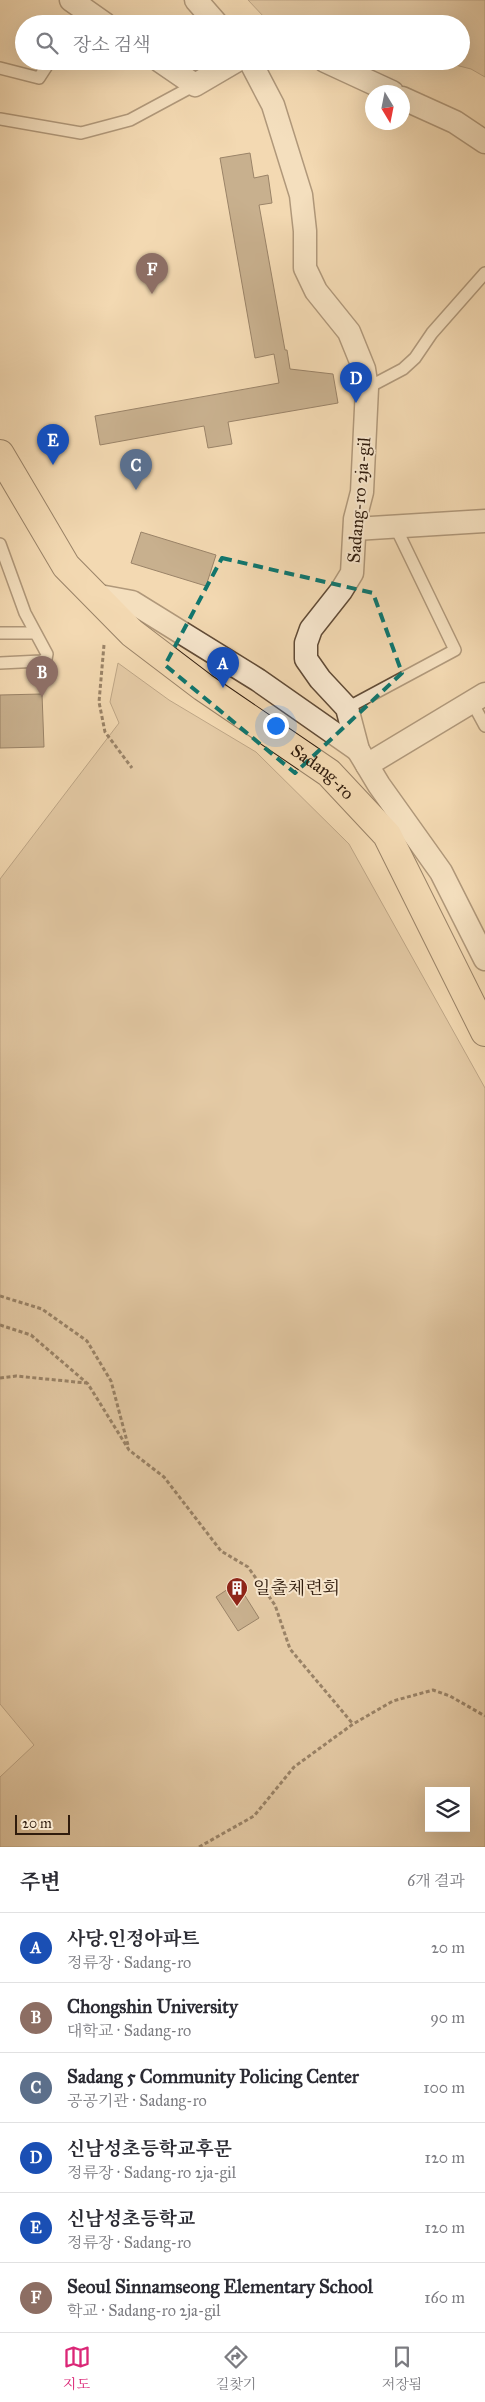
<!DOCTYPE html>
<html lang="ko">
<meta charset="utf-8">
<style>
:root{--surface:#fff;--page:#f2f2f3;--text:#2b2b33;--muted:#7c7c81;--line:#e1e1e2;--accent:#db2777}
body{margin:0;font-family:"IM FELL Great Primer","Noto Serif KR",serif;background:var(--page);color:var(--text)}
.controls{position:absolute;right:15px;bottom:15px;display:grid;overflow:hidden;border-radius:0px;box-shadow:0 5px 20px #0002}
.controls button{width:45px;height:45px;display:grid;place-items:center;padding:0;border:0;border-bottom:1px solid var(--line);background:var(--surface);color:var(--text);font:25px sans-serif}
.compass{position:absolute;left:365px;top:85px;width:45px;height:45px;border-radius:50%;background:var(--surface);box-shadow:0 5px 20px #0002;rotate:170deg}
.scale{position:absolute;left:15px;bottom:12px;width:55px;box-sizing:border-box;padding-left:5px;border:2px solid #301c0d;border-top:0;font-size:14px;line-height:18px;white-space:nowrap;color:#301c0d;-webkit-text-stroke:4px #f7e6cd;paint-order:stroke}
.you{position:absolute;left:275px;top:725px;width:18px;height:18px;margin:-12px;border:4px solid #fff;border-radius:50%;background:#1a73e8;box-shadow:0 0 0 8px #1a73e833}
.badge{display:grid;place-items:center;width:32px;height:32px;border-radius:50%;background:var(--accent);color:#fff;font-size:16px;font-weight:700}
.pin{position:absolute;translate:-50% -41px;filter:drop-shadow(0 1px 2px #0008)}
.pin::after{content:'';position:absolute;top:26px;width:18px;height:15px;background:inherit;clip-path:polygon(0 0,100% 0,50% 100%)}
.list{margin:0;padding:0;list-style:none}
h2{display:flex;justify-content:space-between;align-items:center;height:65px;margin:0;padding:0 20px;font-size:21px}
h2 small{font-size:16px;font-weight:400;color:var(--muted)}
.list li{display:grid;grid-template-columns:32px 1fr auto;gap:15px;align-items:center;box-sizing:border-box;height:70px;padding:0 20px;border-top:1px solid var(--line)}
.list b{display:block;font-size:19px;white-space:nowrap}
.list p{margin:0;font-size:16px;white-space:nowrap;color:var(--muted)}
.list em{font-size:16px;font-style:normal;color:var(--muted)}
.icon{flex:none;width:28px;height:28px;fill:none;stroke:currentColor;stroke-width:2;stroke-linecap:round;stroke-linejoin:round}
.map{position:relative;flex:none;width:485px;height:1847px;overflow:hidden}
.search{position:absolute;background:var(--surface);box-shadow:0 5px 20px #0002;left:15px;right:15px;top:15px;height:55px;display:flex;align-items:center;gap:12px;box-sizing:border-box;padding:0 18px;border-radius:28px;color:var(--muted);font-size:19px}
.sheet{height:485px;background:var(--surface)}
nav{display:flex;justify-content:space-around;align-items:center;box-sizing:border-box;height:70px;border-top:1px solid var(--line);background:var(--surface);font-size:14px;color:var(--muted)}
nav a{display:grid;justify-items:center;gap:2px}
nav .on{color:var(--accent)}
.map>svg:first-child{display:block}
.green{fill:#d2b996;stroke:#816a52;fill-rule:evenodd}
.building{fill:#957e63;stroke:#301c0d}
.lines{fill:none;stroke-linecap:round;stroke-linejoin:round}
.lane-casing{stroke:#614b36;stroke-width:14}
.street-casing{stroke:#614b36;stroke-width:25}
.primary-casing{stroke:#301c0d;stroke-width:30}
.path{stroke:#301c0d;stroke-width:3;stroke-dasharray:4 2.5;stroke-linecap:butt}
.lane{stroke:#f7e6cd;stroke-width:11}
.street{stroke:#f7e6cd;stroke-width:22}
.primary{stroke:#f3d9b2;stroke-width:28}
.marked{fill:none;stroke:#0f766e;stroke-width:4;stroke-dasharray:10 6;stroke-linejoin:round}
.labels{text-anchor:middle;stroke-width:4;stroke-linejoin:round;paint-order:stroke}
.street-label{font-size:18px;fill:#301c0d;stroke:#f7e6cd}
.poi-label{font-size:18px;fill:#301c0d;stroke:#f7e6cd;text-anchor:start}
</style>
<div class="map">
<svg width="485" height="1847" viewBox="0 0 485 1847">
<rect width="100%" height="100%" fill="#f3d9b2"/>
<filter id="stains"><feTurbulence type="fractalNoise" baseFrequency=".004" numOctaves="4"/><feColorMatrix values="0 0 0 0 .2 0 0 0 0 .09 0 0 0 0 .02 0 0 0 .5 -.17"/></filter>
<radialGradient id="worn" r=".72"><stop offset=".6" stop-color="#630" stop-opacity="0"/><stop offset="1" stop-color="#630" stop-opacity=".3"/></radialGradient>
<!-- green -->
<g class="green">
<polygon points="248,0 485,0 485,77 471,69 440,61 461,61 461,24 289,24 265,18"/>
<path d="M118,663L169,700L256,752L349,844L485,1088V1847H0V1777L34,1745L0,1704V879L119,723L110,702ZM429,1791H466V1828H429Z"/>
</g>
<!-- building -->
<g class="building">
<polygon points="250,153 254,178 268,175 272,203 259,205 285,350 287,350 290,369 333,374 338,403 228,422 232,444 208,448 204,426 100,445 95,416 279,383 274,354 255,358 220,158"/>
<polygon points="141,532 216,555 206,586 131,563"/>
<polygon points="42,694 44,747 0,748 0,695"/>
<polygon points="237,1583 259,1618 238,1631 216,1597"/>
</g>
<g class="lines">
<!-- lane casing -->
<g class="lane-casing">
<g id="lane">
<polyline points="74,24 83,9"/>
<polyline points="0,68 39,78 50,61"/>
<polyline points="0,119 81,133 130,120 195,85"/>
<polyline points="367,388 403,369 415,358 432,333 485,273"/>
<polyline points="0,544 25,613 47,654 46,659 41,661 0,663"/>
<polyline points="0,633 35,633"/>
<polyline points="472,702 485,726"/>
<polyline points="347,708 455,650 395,526"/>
</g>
</g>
<!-- street casing -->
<g class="street-casing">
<g id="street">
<polyline points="71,0 105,24"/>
<polyline points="196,0 217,24"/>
<polyline points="160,61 195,85 236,61"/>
<polyline points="250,61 273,105 301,195 305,231 305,268 316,291 349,332 364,369 367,388 362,492 355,519 352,573 341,591 311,629 306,643 306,659 320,679 347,708 358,750 379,785 441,872 485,959"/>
<polyline points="325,61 392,92"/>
<polyline points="402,98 455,122 485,142"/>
<polyline points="355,529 485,521"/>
<polyline points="94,595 132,602 258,680 358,750"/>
<polyline points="367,765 485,694"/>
</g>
</g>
<!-- primary casing -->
<g class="primary-casing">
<g id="primary">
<path id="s1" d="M0,454L66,566L132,633L203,687L329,773L387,835L485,1032"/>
</g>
</g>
<!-- path -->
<g class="path">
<polyline points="104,645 99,702 105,732 132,768"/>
<polyline points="0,1296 42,1309 87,1341 111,1381 128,1445"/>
<polyline points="0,1325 31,1335 88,1384 129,1450 164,1477 221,1551 248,1567 275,1605 290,1649 353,1724"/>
<polyline points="0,1378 16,1376 86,1383"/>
<polyline points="199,1847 254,1816 294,1767 353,1724 393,1701 433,1690 450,1696 485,1716"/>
</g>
<!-- lane -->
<use href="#lane" class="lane"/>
<!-- street -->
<use href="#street" class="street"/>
<!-- primary -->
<use href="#primary" class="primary"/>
</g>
<!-- marked area -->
<path d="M0 0H485V1847H0ZM222,558L373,593L402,673L295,773L165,665Z" fill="#f3d9b2" fill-opacity=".55" fill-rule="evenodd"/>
<path class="marked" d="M222,558L373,593L402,673L295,773L165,665Z"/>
<!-- icons -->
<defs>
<g id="building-pin" transform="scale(1.125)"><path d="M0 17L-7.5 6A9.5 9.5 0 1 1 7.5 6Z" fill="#8f2418" stroke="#f7e6cd"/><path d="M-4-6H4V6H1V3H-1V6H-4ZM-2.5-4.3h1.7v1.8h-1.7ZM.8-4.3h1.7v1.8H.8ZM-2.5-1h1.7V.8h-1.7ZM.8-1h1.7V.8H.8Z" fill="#fff"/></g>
</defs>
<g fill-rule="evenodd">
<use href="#building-pin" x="237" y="1588"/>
</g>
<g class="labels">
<!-- street labels -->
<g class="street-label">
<text transform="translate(359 500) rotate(-85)" y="6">Sadang-ro 2ja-gil</text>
<text dy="6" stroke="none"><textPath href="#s1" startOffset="460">Sadang-ro</textPath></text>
</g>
<!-- poi labels -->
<g class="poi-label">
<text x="253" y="1594">일출체련회</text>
</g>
</g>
<rect width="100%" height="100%" filter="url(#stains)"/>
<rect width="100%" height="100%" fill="url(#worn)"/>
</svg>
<div class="controls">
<button><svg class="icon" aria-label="layers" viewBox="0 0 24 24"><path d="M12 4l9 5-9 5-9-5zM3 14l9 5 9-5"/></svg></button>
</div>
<svg class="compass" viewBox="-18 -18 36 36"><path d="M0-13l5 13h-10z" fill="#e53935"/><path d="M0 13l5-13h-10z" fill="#7c7c81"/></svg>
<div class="scale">20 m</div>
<div class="you"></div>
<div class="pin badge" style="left:223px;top:688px;background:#1a4fb4">A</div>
<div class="pin badge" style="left:42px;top:697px;background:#8d6e63">B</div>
<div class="pin badge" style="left:136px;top:490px;background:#5c6f8a">C</div>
<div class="pin badge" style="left:356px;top:403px;background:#1a4fb4">D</div>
<div class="pin badge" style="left:53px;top:465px;background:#1a4fb4">E</div>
<div class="pin badge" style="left:152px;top:294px;background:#8d6e63">F</div>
<div class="search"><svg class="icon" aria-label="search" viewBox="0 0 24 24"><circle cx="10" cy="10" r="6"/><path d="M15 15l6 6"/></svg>장소 검색</div>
</div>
<section class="sheet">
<h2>주변<small>6개 결과</small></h2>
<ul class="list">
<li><span class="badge" style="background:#1a4fb4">A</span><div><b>사당.인정아파트</b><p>정류장 · Sadang-ro</p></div><em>20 m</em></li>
<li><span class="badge" style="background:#8d6e63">B</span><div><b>Chongshin University</b><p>대학교 · Sadang-ro</p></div><em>90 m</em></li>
<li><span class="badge" style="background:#5c6f8a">C</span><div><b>Sadang 5 Community Policing Center</b><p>공공기관 · Sadang-ro</p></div><em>100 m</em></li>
<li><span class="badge" style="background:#1a4fb4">D</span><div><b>신남성초등학교후문</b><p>정류장 · Sadang-ro 2ja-gil</p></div><em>120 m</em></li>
<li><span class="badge" style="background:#1a4fb4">E</span><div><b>신남성초등학교</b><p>정류장 · Sadang-ro</p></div><em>120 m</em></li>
<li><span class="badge" style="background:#8d6e63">F</span><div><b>Seoul Sinnamseong Elementary School</b><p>학교 · Sadang-ro 2ja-gil</p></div><em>160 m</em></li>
</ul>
</section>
<nav>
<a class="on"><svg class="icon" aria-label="map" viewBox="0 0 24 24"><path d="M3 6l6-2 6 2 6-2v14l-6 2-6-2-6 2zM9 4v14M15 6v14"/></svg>지도</a>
<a><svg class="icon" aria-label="directions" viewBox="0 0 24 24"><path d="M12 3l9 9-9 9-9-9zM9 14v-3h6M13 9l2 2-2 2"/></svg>길찾기</a>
<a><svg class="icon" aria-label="saved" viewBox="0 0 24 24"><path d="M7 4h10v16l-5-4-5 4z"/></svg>저장됨</a>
</nav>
